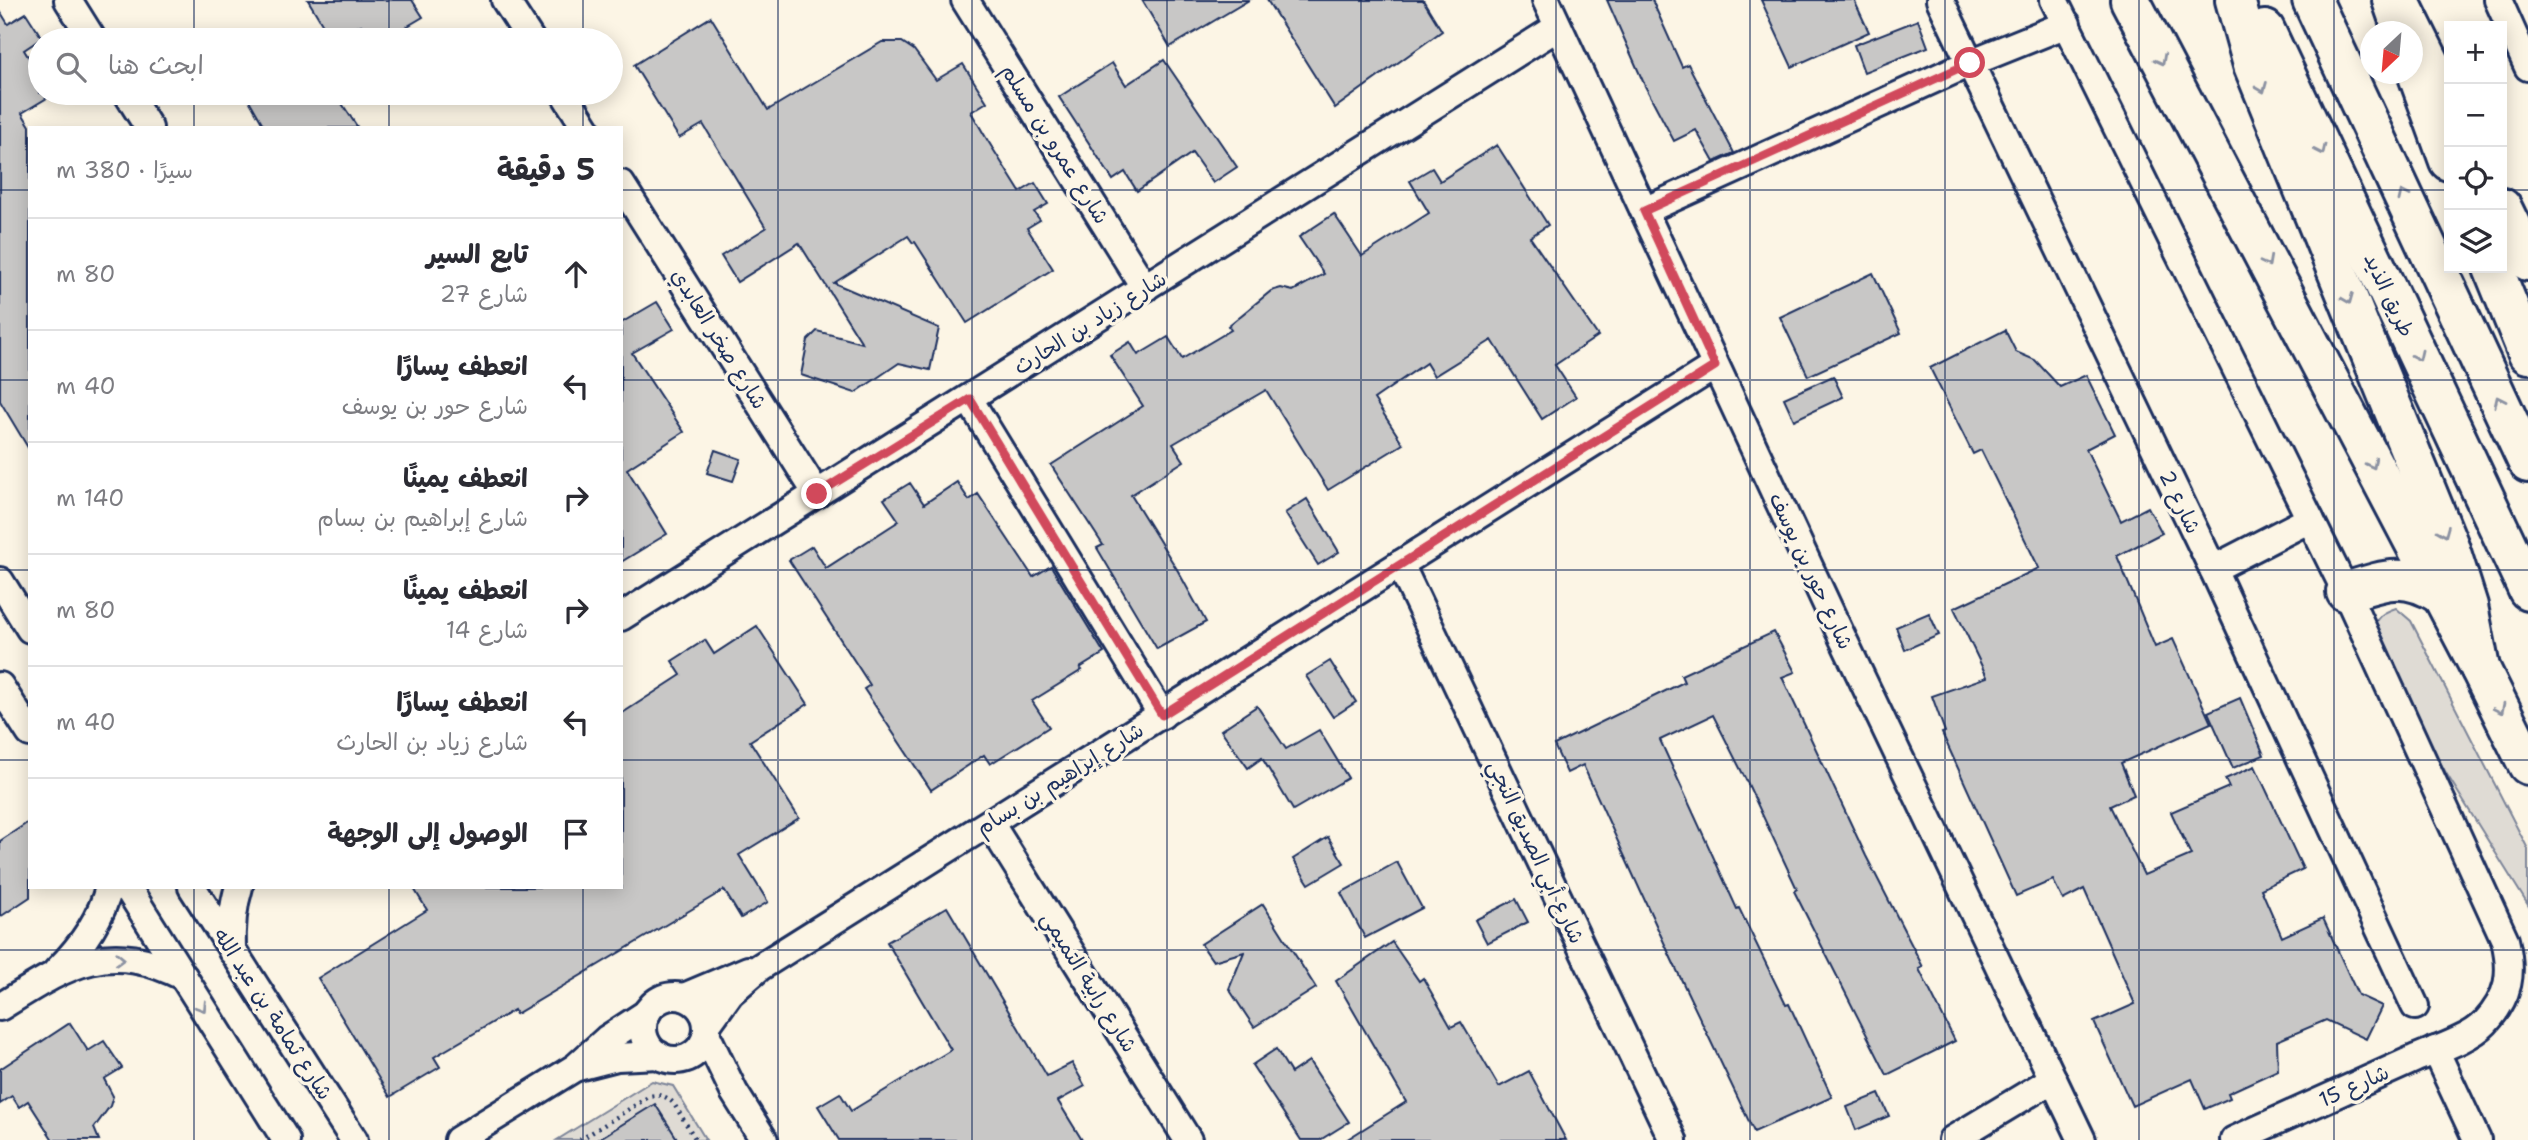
<!DOCTYPE html>
<html lang="ar">
<meta charset="utf-8">
<style>
:root{--surface:#fff;--page:#f2f2f3;--text:#2b2b33;--muted:#7c7c81;--line:#e1e1e2}
body{margin:0;font-family:"Shantell Sans","Playpen Sans Arabic",sans-serif;background:var(--page);color:var(--text);direction:rtl}
.controls{position:absolute;right:21px;top:21px;display:grid;overflow:hidden;border-radius:0px;box-shadow:0 4px 18px #0003}
.controls button{width:63px;height:63px;display:grid;place-items:center;padding:0;border:0;border-bottom:2px solid var(--line);background:var(--surface);color:var(--text);font:35px sans-serif}
.compass{position:absolute;left:2360px;top:21px;width:63px;height:63px;border-radius:50%;background:var(--surface);box-shadow:0 4px 18px #0003;rotate:206deg}
.stop{position:absolute;width:21px;height:21px;margin:-16px;border:5px solid #d1495b;border-radius:50%;background:#fff}
.stop.end{background:#d1495b;border-color:#fff;box-shadow:0 2px 7px #0008}
.list{margin:0;padding:0;list-style:none}
h2{display:flex;justify-content:space-between;align-items:center;height:91px;margin:0;padding:0 28px;font-size:30px}
h2 small{font-size:23px;font-weight:400;color:var(--muted)}
.list li{display:grid;grid-template-columns:46px 1fr auto;gap:21px;align-items:center;box-sizing:border-box;height:112px;padding:0 28px;border-top:2px solid var(--line)}
.list b{display:block;font-size:26px;white-space:nowrap}
.list p{margin:0;font-size:23px;white-space:nowrap;color:var(--muted)}
.list em{font-size:23px;font-style:normal;color:var(--muted)}
.icon{flex:none;width:38px;height:38px;fill:none;stroke:currentColor;stroke-width:2;stroke-linecap:round;stroke-linejoin:round}
.map{position:relative;flex:none;width:2528px;height:1140px;overflow:hidden;direction:ltr}
.search{position:absolute;background:var(--surface);box-shadow:0 4px 18px #0003;left:28px;top:28px;width:595px;height:77px;display:flex;align-items:center;gap:18px;box-sizing:border-box;padding:0 24px;border-radius:38px;color:var(--muted);font-size:26px}
.panel{position:absolute;background:var(--surface);box-shadow:0 4px 18px #0003;left:28px;top:126px;width:595px;height:763px;border-radius:0px;direction:rtl}
.map>svg:first-child{display:block}
.green{fill:#dfdbd4;stroke:#7d8599;stroke-width:2}
.building{fill:#c8c7c6;stroke:#1b2f5e;stroke-width:2}
.lines{fill:none;stroke-linecap:round;stroke-linejoin:round}
.street-casing{stroke:#1b2f5e;stroke-width:32}
.primary-casing{stroke:#1b2f5e;stroke-width:44}
.highway-casing{stroke:#1b2f5e;stroke-width:44}
.path{stroke:#1b2f5e;stroke-width:4.5;stroke-dasharray:2 5;stroke-linecap:butt}
.street{stroke:#fcf5e5;stroke-width:26}
.primary{stroke:#fcf5e5;stroke-width:38}
.highway{stroke:#fcf5e5;stroke-width:38}
.oneway{stroke:#8c92a2}
.route{stroke:#d1495b;stroke-width:9}
.grid{fill:none;stroke:#1b2f5e;stroke-width:2;stroke-opacity:0.55}
.labels{text-anchor:middle;stroke-width:7;stroke-linejoin:round;paint-order:stroke}
.street-label{font-size:21px;fill:#1b2f5e;stroke:#fcf5e5}
</style>
<div class="map">
<svg width="2528" height="1140" viewBox="0 0 2528 1140">
<rect width="100%" height="100%" fill="#fcf5e5"/>
<filter id="ink" filterUnits="userSpaceOnUse"><feTurbulence type="fractalNoise" baseFrequency=".0143" numOctaves="2"/><feDisplacementMap in="SourceGraphic" scale="14" xChannelSelector="R" yChannelSelector="G"/><feConvolveMatrix kernelMatrix="1 2 1 2 8 2 1 2 1" color-interpolation-filters="sRGB"/></filter>
<g filter="url(#ink)">
<!-- green -->
<g class="green">
<path d="M2396,608L2411,621L2528,849V905L2446,773L2374,641C2373,621 2377,614 2396,608Z"/>
<polygon points="652,1081 673,1086 706,1140 557,1140"/>
</g>
<!-- building -->
<g class="building">
<polygon points="308,0 412,0 423,17 384,40 370,40 361,25 332,40"/>
<polygon points="1142,0 1249,0 1170,47"/>
<polygon points="1267,0 1423,0 1442,31 1335,108"/>
<polygon points="1607,0 1652,0 1682,67 1688,64 1734,153 1714,162 1696,130 1674,141 1645,86"/>
<polygon points="1761,0 1854,0 1869,32 1792,67"/>
<polygon points="0,11 8,24 26,13 42,38 24,50 40,76 40,93 52,95 22,113 30,126 30,451 0,401"/>
<polygon points="711,17 768,110 882,42 902,42 914,50 936,80 963,64 987,102 971,112 988,141 1020,192 1035,183 1048,204 1034,212 1040,220 1027,228 1053,269 967,323 915,242 913,243 908,236 834,283 939,328 930,370 899,363 855,393 801,375 808,340 817,331 862,343 799,243 737,282 721,256 766,228 703,124 679,138 634,65"/>
<polygon points="1918,20 1928,47 1864,72 1854,45"/>
<polygon points="1164,60 1237,167 1213,183 1192,153 1137,191 1125,172 1113,180 1059,97 1112,63 1126,85"/>
<polygon points="245,93 335,93 358,128 265,128"/>
<polygon points="1497,145 1548,225 1530,237 1598,336 1555,365 1576,397 1542,419 1492,340 1434,376 1426,363 1374,399 1403,444 1328,490 1266,390 1173,444 1184,461 1131,495 1178,571 1206,622 1157,649 1097,548 1103,545 1051,465 1143,406 1110,355 1130,342 1138,355 1168,337 1182,359 1231,330 1228,326 1271,291 1281,288 1293,291 1324,274 1299,237 1334,214 1362,256 1429,213 1410,181 1432,168 1440,181"/>
<polygon points="1873,273 1901,333 1808,376 1780,317"/>
<polygon points="657,302 674,329 632,353 684,432 627,469 667,534 621,562 621,323"/>
<polygon points="2005,330 2016,352 2035,360 2060,387 2086,375 2115,434 2086,449 2121,521 2148,507 2162,533 2117,556 2155,647 2173,639 2211,723 2121,763 2134,795 2110,806 2144,875 2191,855 2171,812 2229,787 2225,779 2255,766 2303,869 2261,889 2282,937 2323,918 2358,995 2382,1006 2366,1039 2326,1020 2277,1041 2278,1070 2228,1093 2230,1098 2205,1109 2192,1079 2132,1106 2094,1022 2135,1004 2084,889 2063,900 2053,880 2016,896 1942,733 1945,732 1932,696 1987,677 1954,608 2039,568 1981,450 1973,454 1930,368"/>
<polygon points="1833,376 1843,397 1794,420 1784,398"/>
<polygon points="715,450 741,459 733,481 707,473"/>
<polygon points="957,482 969,500 978,494 1033,577 1051,566 1104,653 1080,668 1082,670 1032,701 1049,727 990,764 984,755 931,790 864,689 870,685 789,560 812,546 826,568 899,521 884,499 910,483 924,504"/>
<polygon points="1307,499 1339,552 1318,565 1285,513"/>
<polygon points="1929,613 1939,635 1905,650 1896,627"/>
<polygon points="757,626 808,704 750,741 799,818 739,855 768,902 741,918 724,890 516,1014 514,1010 434,1057 440,1067 390,1097 318,978 427,910 413,887 621,887 621,714 681,675 672,661 705,640 714,654"/>
<polygon points="1774,632 1795,672 1782,677 1866,856 1923,967 1919,969 1955,1041 1887,1075 1794,891 1797,889 1747,782 1713,715 1660,740 1737,909 1739,908 1786,1005 1789,1004 1832,1097 1754,1132 1672,960 1583,765 1567,773 1554,745 1684,682 1681,675"/>
<polygon points="1330,661 1356,702 1333,717 1306,676"/>
<polygon points="2240,698 2264,755 2233,768 2208,712"/>
<polygon points="1257,706 1286,749 1319,730 1348,778 1293,810 1262,758 1248,768 1221,730"/>
<polygon points="30,821 30,897 0,917 0,841"/>
<polygon points="1328,837 1344,863 1309,884 1293,859"/>
<polygon points="1397,862 1422,908 1365,938 1341,893"/>
<polygon points="1516,899 1528,922 1487,943 1475,920"/>
<polygon points="1263,904 1316,988 1254,1027 1229,989 1244,952 1213,961 1201,944"/>
<polygon points="947,907 1047,1076 1072,1063 1085,1086 1058,1101 1082,1140 839,1140 818,1106 840,1093 851,1111 951,1050 887,942"/>
<polygon points="1392,942 1419,981 1423,978 1451,1027 1461,1022 1499,1087 1529,1071 1566,1140 1346,1140 1406,1102 1336,981"/>
<polygon points="70,1023 88,1051 104,1041 122,1068 104,1079 113,1096 110,1106 94,1128 99,1140 53,1140 28,1101 19,1107 12,1096 0,1104 0,1069"/>
<polygon points="1276,1049 1291,1073 1309,1061 1349,1122 1320,1140 1301,1140 1252,1065"/>
<polygon points="1879,1094 1889,1116 1856,1130 1847,1107"/>
<polygon points="655,1104 678,1140 597,1140"/>
</g>
<g class="lines">
<!-- street casing -->
<g class="street-casing">
<g id="street">
<polyline points="68,0 93,40"/>
<polyline points="505,0 531,40"/>
<polyline points="965,0 1145,288"/>
<polyline points="1546,0 1833,618 2082,1140"/>
<polyline points="1940,0 2213,569 2415,1006"/>
<path d="M2054,0L2346,592L2505,940C2513,973 2510,996 2485,1023C2470,1039 2435,1050 2414,1059C2354,1086 2294,1113 2234,1140"/>
<polyline points="2498,0 2528,67"/>
<polyline points="127,93 149,128"/>
<polyline points="564,93 586,128"/>
<polyline points="621,184 817,494"/>
<polyline points="1644,211 1970,63 2067,24"/>
<polyline points="969,399 1162,715"/>
<polyline points="1400,564 1673,1140"/>
<polyline points="2213,569 2310,519"/>
<polyline points="0,581 30,629"/>
<polyline points="621,617 1558,27"/>
<polyline points="0,686 30,733"/>
<polyline points="990,823 1188,1140"/>
<polyline points="127,887 286,1140"/>
<polyline points="192,887 354,1140"/>
<path d="M232,951C231,928 232,909 239,887"/>
<path d="M57,971C81,947 101,920 109,887"/>
<circle cx="675" cy="1028" r="32"/>
<polyline points="684,997 748,970"/>
<path d="M0,1007C66,966 106,937 184,977"/>
<polyline points="707,1025 730,993 760,967 1715,366"/>
<polyline points="707,1036 734,1092 764,1140"/>
<polyline points="2435,1050 2477,1140"/>
<polyline points="578,1067 617,1057 659,1055"/>
<polyline points="458,1140 576,1067 607,1039 647,1013"/>
<polyline points="1952,1140 2053,1079"/>
</g>
</g>
<!-- primary casing -->
<g class="primary-casing">
<g id="primary">
<polyline points="2130,0 2480,668 2528,765"/>
<polyline points="2399,0 2449,101"/>
<polyline points="2502,208 2528,261"/>
<path d="M2346,592C2384,580 2404,571 2440,594"/>
</g>
</g>
<!-- highway casing -->
<g class="highway-casing">
<g id="highway">
<polyline points="2235,0 2253,65 2449,546 2468,606 2480,668"/>
<polyline points="2312,0 2528,463"/>
<polyline points="2392,0 2403,32"/>
<polyline points="2265,30 2528,590"/>
<polyline points="2412,59 2449,161"/>
<polyline points="2493,268 2528,354"/>
</g>
</g>
<!-- path -->
<path class="path" d="M580,1140L650,1096C660,1094 667,1096 674,1104L696,1140"/>
<!-- street -->
<use href="#street" class="street"/>
<!-- primary -->
<use href="#primary" class="primary"/>
<!-- highway -->
<use href="#highway" class="highway"/>
</g>
<!-- one-way arrows -->
<defs><path id="oneway-chevron" d="M-2-3.5L2.5 0L-2 3.5" fill="none" stroke-width="1.6" stroke-linecap="round" stroke-linejoin="round" transform="scale(1.75)"/></defs>
<g class="oneway">
<use href="#oneway-chevron" transform="translate(2161 60) rotate(62)"/>
<use href="#oneway-chevron" transform="translate(2262 88) rotate(68)"/>
<use href="#oneway-chevron" transform="translate(2321 150) rotate(65)"/>
<use href="#oneway-chevron" transform="translate(2403 195) rotate(-115)"/>
<use href="#oneway-chevron" transform="translate(2267 262) rotate(62)"/>
<use href="#oneway-chevron" transform="translate(2348 299) rotate(68)"/>
<use href="#oneway-chevron" transform="translate(2418 356) rotate(65)"/>
<use href="#oneway-chevron" transform="translate(2499 401) rotate(-115)"/>
<use href="#oneway-chevron" transform="translate(2372 464) rotate(62)"/>
<use href="#oneway-chevron" transform="translate(2444 532) rotate(68)"/>
<use href="#oneway-chevron" transform="translate(2500 709) rotate(64)"/>
<use href="#oneway-chevron" transform="translate(120 959) rotate(2)"/>
<use href="#oneway-chevron" transform="translate(202 1007) rotate(58)"/>
</g>
</g>
<g class="lines" filter="url(#ink)">
<!-- route -->
<polyline class="route" points="817,494 970,399 1162,715 1715,366 1644,211 1970,63"/>
</g>
<!-- grid -->
<path class="grid" d="M194,0V40M389,0V40M583,0V40M778,0V1140M972,0V1140M1167,0V1140M1361,0V1140M1556,0V1140M1750,0V1140M1945,0V1140M2139,0V1140M2334,0V1140M194,93V128M389,93V128M583,93V128M0,190H30M621,190H2449M2502,190H2528M0,380H30M621,380H2528M0,570H30M621,570H2528M0,760H30M621,760H2528M194,887V1140M389,887V1140M583,887V1140M0,950H2528"/>
<g class="labels">
<!-- street labels -->
<g class="street-label">
<text transform="translate(1055 144) rotate(58)" y="7">شارع عمرو بن مسلم</text>
<text transform="translate(2389 295) rotate(65)" y="7">طريق الذيد</text>
<text transform="translate(1090 323) rotate(-32)" y="7">شارع زياد بن الحارث</text>
<text transform="translate(719 339) rotate(58)" y="7">شارع صخر العابدي</text>
<text transform="translate(2180 502) rotate(64)" y="7">شارع 2</text>
<text transform="translate(1811 571) rotate(65)" y="7">شارع حور بن يوسف</text>
<text transform="translate(1060 779) rotate(-32)" y="7">شارع إبراهيم بن بسام</text>
<text transform="translate(1536 852) rotate(65)" y="7">شارع أبي الصديق النجي</text>
<text transform="translate(1089 982) rotate(58)" y="7">شارع رابية التميمي</text>
<text transform="translate(273 1014) rotate(57)" y="7">شارع ثمامة بن عبد الله</text>
<text transform="translate(2354 1086) rotate(-24)" y="7">شارع 15</text>
</g>
</g>
</svg>
<div class="controls">
<button>+</button>
<button>−</button>
<button><svg class="icon" aria-label="locate" viewBox="0 0 24 24"><circle cx="12" cy="12" r="6"/><path d="M12 2v4M12 18v4M2 12h4M18 12h4"/></svg></button>
<button><svg class="icon" aria-label="layers" viewBox="0 0 24 24"><path d="M12 4l9 5-9 5-9-5zM3 14l9 5 9-5"/></svg></button>
</div>
<svg class="compass" viewBox="-18 -18 36 36"><path d="M0-13l5 13h-10z" fill="#e53935"/><path d="M0 13l5-13h-10z" fill="#7c7c81"/></svg>
<div class="stop" style="left:1970px;top:63px"></div>
<div class="stop end" style="left:817px;top:494px"></div>
<div class="search"><svg class="icon" aria-label="search" viewBox="0 0 24 24"><circle cx="10" cy="10" r="6"/><path d="M15 15l6 6"/></svg>ابحث هنا</div>
<section class="panel">
<h2>5 دقيقة<small>سيرًا · 380 m</small></h2>
<ul class="list">
<li><svg class="icon" aria-label="ahead" viewBox="0 0 24 24"><path d="M12 20V5M6 11l6-6 6 6"/></svg><div><b>تابع السير</b><p>شارع 27</p></div><em>80 m</em></li>
<li><svg class="icon" aria-label="left" viewBox="0 0 24 24"><path d="M17 20v-9H6M10 6l-5 5 5 5"/></svg><div><b>انعطف يسارًا</b><p>شارع حور بن يوسف</p></div><em>40 m</em></li>
<li><svg class="icon" aria-label="right" viewBox="0 0 24 24"><path d="M7 20v-9h11M14 6l5 5-5 5"/></svg><div><b>انعطف يمينًا</b><p>شارع إبراهيم بن بسام</p></div><em>140 m</em></li>
<li><svg class="icon" aria-label="right" viewBox="0 0 24 24"><path d="M7 20v-9h11M14 6l5 5-5 5"/></svg><div><b>انعطف يمينًا</b><p>شارع 14</p></div><em>80 m</em></li>
<li><svg class="icon" aria-label="left" viewBox="0 0 24 24"><path d="M17 20v-9H6M10 6l-5 5 5 5"/></svg><div><b>انعطف يسارًا</b><p>شارع زياد بن الحارث</p></div><em>40 m</em></li>
<li><svg class="icon" aria-label="arrive" viewBox="0 0 24 24"><path d="M6 21V4h12l-3 4 3 4H6"/></svg><div><b>الوصول إلى الوجهة</b></div></li>
</ul>
</section>
</div>
